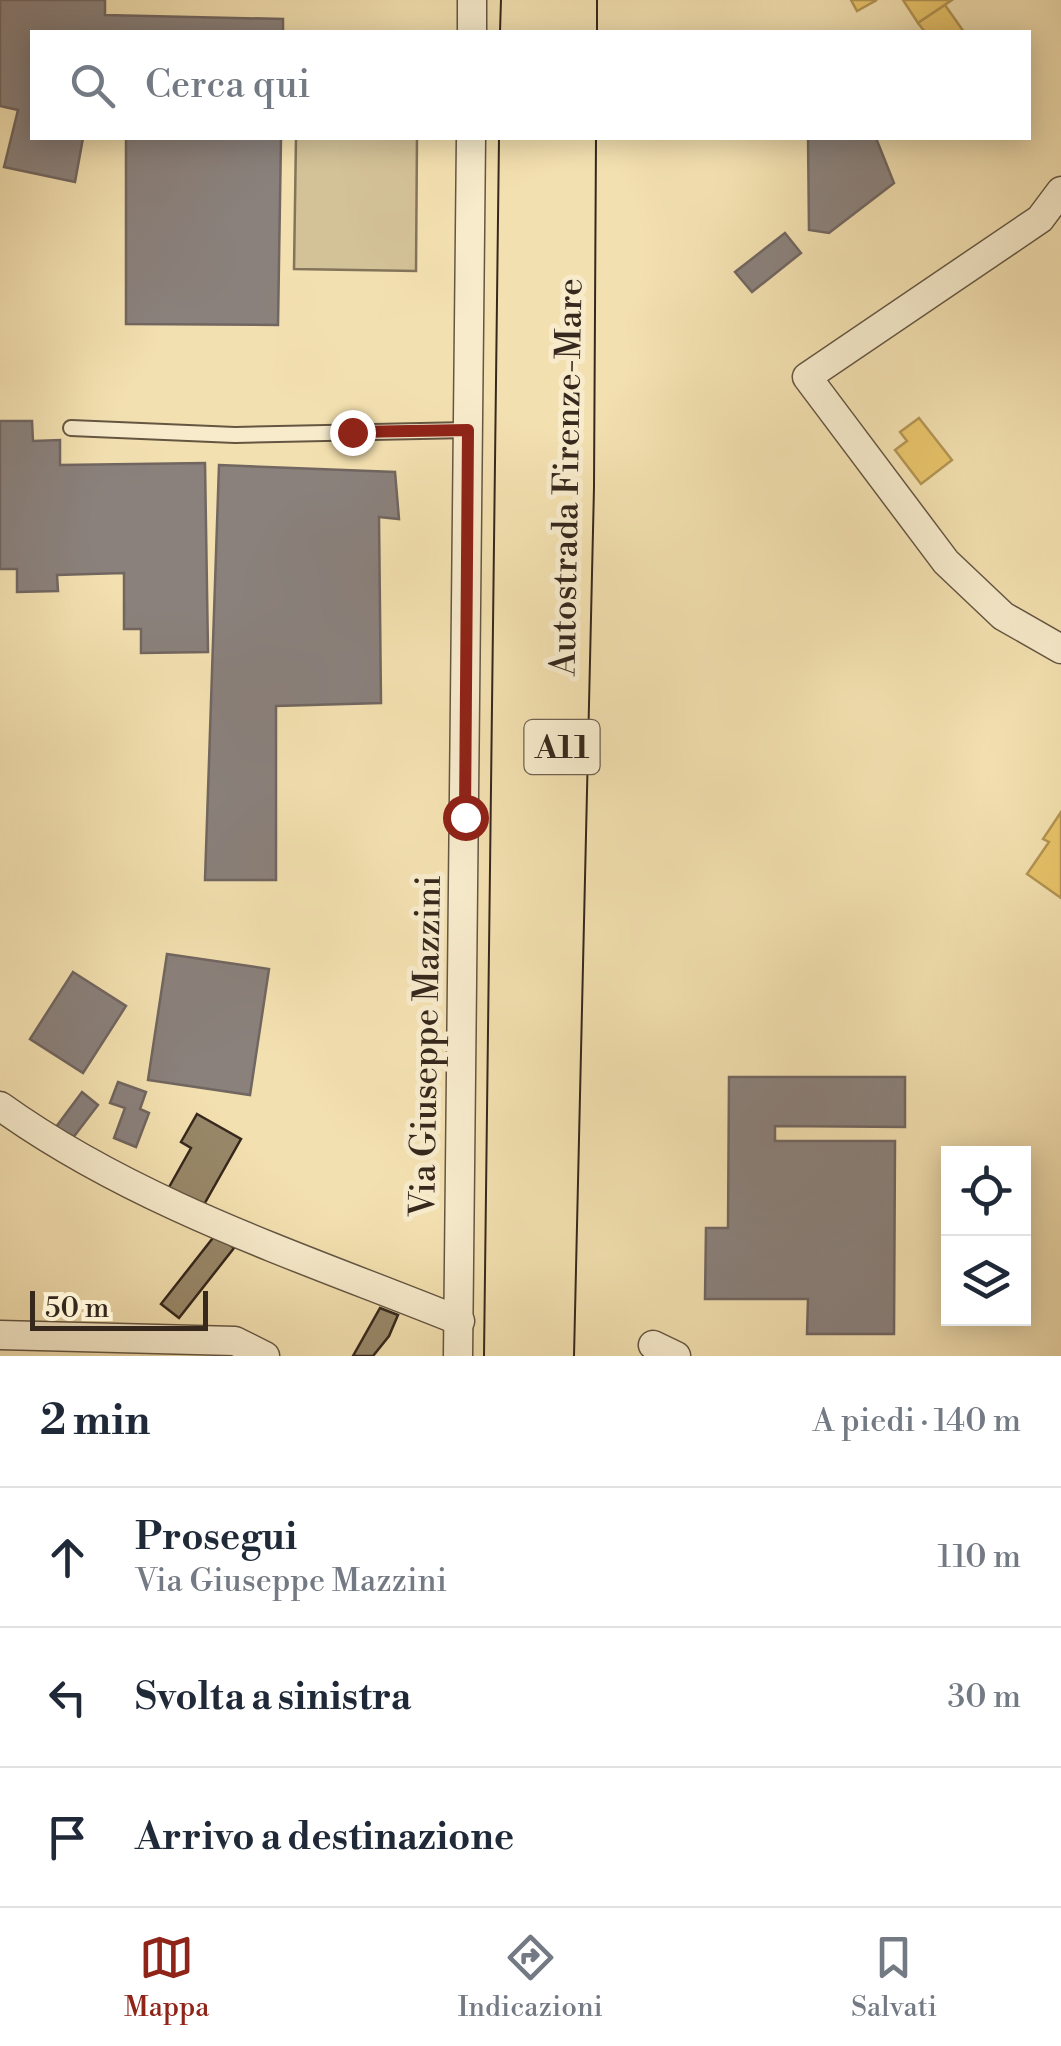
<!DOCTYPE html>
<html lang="it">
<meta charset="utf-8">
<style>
:root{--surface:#fff;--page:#f6f6f7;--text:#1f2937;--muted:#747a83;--line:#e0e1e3;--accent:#8f2418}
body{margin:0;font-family:"Libre Bodoni",serif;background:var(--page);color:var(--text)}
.controls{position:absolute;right:30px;bottom:30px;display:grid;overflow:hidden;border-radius:0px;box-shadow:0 5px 25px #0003}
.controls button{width:90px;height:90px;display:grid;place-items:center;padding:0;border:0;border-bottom:2px solid var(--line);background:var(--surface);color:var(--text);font:50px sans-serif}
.scale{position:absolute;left:30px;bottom:25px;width:178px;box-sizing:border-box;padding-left:10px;border:5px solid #36281d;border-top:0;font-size:28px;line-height:35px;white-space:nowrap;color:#36281d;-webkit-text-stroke:8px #f7ebcc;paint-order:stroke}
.stop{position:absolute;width:30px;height:30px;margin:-22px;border:8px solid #8f2418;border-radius:50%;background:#fff}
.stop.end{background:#8f2418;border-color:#fff;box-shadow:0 2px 10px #0008}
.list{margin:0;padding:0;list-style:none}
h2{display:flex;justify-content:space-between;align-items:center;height:130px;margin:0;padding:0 40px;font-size:42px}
h2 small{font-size:32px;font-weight:400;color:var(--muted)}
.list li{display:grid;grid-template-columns:65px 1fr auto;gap:30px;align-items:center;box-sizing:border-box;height:140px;padding:0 40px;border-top:2px solid var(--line)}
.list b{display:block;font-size:38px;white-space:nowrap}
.list p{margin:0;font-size:32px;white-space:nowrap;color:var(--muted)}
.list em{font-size:32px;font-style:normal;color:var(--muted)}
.icon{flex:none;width:55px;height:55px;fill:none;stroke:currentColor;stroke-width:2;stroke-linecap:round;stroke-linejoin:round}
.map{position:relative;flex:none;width:1061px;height:1356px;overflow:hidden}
.search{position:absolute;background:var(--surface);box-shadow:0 5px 25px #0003;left:30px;right:30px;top:30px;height:110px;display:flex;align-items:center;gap:25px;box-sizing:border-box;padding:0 35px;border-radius:0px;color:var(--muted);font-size:38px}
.sheet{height:550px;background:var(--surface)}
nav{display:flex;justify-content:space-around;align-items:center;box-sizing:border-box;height:140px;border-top:2px solid var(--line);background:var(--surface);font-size:28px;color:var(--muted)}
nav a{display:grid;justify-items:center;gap:5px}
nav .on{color:var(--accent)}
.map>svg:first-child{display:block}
.green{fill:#d3c197;stroke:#84745a;stroke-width:2.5}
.homes{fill:#e9c46a;stroke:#b39553;stroke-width:2.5}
.industry{fill:#8a817c;stroke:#716660;stroke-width:2.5}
.building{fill:#988869;stroke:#36281d;stroke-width:2.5}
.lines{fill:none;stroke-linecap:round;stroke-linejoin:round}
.service-casing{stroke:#655642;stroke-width:18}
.minor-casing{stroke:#655642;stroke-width:31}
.motorway-casing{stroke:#36281d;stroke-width:54}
.service{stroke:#f7ebcc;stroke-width:14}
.minor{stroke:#f7ebcc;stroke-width:28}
.motorway{stroke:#f3e0b0;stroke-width:50}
.route{stroke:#8f2418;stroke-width:12}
.labels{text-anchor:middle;stroke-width:10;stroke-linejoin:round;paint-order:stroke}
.shield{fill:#f7ebcc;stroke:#706252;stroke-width:2.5}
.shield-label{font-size:32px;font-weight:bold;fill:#36281d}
.street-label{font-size:35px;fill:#36281d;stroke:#f7ebcc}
</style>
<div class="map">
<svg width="1061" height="1356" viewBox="0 0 1061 1356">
<rect width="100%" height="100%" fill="#f3e0b0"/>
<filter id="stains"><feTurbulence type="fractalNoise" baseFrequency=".002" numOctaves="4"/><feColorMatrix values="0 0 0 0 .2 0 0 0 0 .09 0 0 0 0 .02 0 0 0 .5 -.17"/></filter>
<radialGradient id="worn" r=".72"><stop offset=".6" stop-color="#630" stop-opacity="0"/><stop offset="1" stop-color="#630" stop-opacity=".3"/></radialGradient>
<!-- green -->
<polygon class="green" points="296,138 417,138 416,271 294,269"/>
<!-- homes -->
<g class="homes">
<polygon points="851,0 877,0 857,11"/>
<polygon points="903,0 952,0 918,23"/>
<polygon points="945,5 964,32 925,32 918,23"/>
<polygon points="919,418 952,460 921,484 895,450 907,441 900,432"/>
<polygon points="1061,812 1061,898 1027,874 1049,842 1043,839"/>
</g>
<!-- industry -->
<g class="industry">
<polygon points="0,0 105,0 105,15 283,19 283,32 32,32 32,138 83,138 75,182 4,167 18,110 0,106"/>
<polygon points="126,138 281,138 278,325 126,324"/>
<polygon points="808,138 876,138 894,183 829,233 809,230"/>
<polygon points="785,233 801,253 752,292 735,272"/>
<polygon points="0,421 32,421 33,441 60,440 60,465 205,463 208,652 141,653 141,629 124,629 124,573 57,575 58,591 17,592 17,569 0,569"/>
<polygon points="219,465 395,472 399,519 379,517 381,703 276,706 276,880 205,880"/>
<polygon points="167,954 269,969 250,1095 148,1080"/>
<polygon points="73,972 126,1006 83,1073 30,1039"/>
<polygon points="729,1077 905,1077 905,1127 775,1126 775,1141 895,1141 894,1334 807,1334 808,1299 705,1299 706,1228 728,1228"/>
<polygon points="118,1082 146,1092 140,1109 149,1113 136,1147 114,1138 125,1108 110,1103"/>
<polygon points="82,1092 98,1105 69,1143 53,1131"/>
</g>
<!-- building -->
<g class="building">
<polygon points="197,1114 241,1139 202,1208 168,1189 191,1148 181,1142"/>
<polygon points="216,1234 234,1248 179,1318 161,1304"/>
<polygon points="380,1308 398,1315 389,1336 373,1356 353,1356"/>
</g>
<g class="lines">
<!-- service casing -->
<g class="service-casing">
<polyline id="service" points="71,428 235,435 468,430"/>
</g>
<!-- minor casing -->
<g class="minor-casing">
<g id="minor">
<polyline points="472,32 472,0"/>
<polyline points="1061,191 1040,219 807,377 946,562 1003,616 1061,649"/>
<path d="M0,1106C138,1205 304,1258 460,1321"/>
<polyline points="0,1335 235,1341 265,1356"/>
<polyline points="653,1345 676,1356"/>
<polyline points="458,1356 471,138"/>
</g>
</g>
<!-- motorway casing -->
<g class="motorway-casing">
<g id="motorway">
<polyline points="526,32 527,0"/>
<polyline points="571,32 571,0"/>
<polyline points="510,1356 525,138"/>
<polyline points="548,1356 568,487 570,138"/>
</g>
</g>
<!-- service -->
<use href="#service" class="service"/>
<!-- minor -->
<use href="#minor" class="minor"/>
<!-- motorway -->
<use href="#motorway" class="motorway"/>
</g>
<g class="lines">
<!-- route -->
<polyline class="route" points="352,432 468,430 465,817"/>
</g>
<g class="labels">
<!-- shield labels -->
<rect class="shield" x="524.5" y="720" width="75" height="54" rx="8"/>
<g class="shield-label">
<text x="562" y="758">A11</text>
</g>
<!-- street labels -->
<g class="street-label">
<text transform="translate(566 477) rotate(-89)" y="12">Autostrada Firenze-Mare</text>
<text transform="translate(425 1046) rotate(-89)" y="12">Via Giuseppe Mazzini</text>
</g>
</g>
<rect width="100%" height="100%" filter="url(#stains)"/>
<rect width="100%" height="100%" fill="url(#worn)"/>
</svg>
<div class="controls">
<button><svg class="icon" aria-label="locate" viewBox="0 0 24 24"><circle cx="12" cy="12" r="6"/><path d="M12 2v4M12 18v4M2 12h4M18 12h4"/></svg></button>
<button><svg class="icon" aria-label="layers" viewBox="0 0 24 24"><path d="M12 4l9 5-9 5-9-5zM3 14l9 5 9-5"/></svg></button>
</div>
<div class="scale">50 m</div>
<div class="stop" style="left:465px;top:817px"></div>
<div class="stop end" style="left:352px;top:432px"></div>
<div class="search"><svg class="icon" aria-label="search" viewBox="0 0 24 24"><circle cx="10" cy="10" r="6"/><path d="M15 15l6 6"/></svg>Cerca qui</div>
</div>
<section class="sheet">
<h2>2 min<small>A piedi · 140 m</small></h2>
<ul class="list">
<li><svg class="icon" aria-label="ahead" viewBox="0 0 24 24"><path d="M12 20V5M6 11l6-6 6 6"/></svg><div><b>Prosegui</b><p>Via Giuseppe Mazzini</p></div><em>110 m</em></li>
<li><svg class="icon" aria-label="left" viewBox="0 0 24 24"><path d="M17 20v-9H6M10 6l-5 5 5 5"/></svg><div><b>Svolta a sinistra</b></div><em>30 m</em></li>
<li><svg class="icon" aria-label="arrive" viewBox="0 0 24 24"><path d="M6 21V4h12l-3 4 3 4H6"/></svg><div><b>Arrivo a destinazione</b></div></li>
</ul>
</section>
<nav>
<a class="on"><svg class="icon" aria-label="map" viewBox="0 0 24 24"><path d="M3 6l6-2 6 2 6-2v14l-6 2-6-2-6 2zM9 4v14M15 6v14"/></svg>Mappa</a>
<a><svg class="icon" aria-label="directions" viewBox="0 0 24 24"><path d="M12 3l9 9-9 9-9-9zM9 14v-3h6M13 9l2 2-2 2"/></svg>Indicazioni</a>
<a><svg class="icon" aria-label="saved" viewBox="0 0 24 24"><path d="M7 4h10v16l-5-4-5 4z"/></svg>Salvati</a>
</nav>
